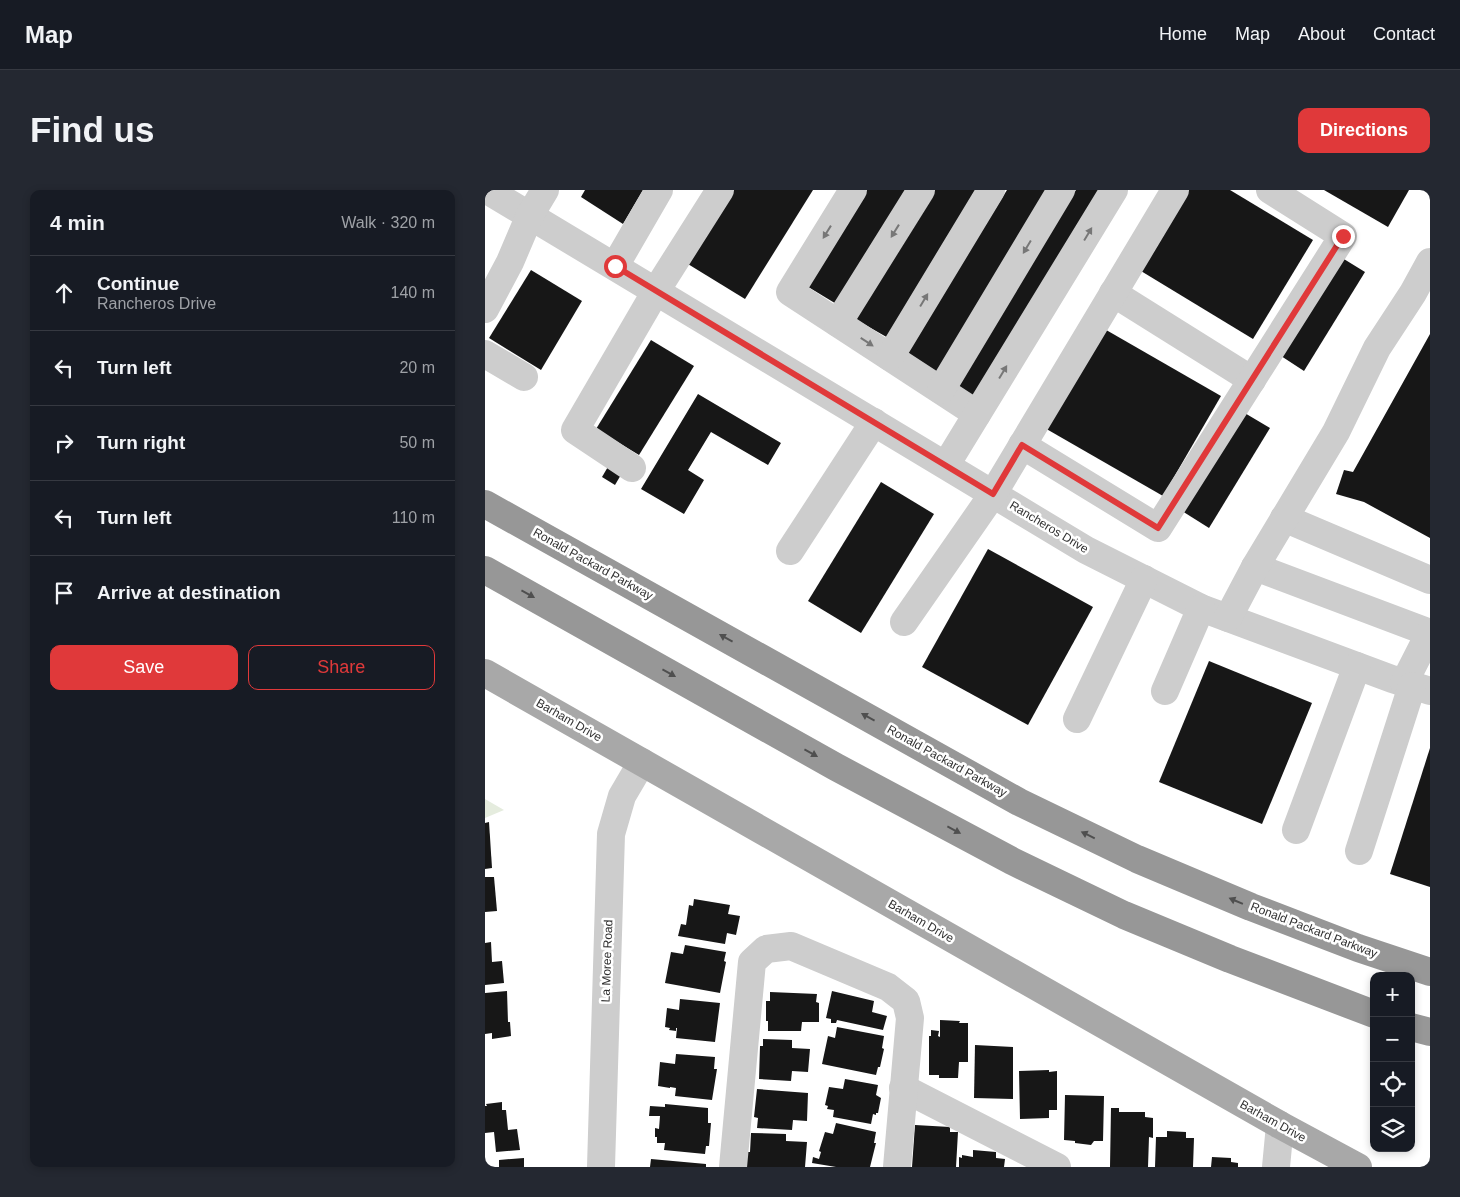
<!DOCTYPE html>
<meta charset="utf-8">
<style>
:root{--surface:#171b24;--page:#242831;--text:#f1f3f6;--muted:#9ea1a6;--line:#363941;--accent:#e0393a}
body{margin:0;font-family:Helvetica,sans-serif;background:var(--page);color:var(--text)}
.controls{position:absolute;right:15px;bottom:15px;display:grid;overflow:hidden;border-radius:10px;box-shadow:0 2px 8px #0003}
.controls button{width:45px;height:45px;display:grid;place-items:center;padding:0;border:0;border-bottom:1px solid var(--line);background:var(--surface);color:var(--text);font:25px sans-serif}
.stop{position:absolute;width:15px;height:15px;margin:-11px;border:4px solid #e0393a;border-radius:50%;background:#fff}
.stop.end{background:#e0393a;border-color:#fff;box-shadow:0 1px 5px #0008}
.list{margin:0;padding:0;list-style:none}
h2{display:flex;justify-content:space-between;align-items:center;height:65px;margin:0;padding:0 20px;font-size:21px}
h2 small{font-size:16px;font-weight:400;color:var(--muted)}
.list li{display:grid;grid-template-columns:32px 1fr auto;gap:15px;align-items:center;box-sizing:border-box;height:75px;padding:0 20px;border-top:1px solid var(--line)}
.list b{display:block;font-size:19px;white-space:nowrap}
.list p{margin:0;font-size:16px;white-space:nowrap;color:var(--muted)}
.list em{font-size:16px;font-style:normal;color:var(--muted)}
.actions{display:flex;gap:10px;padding:15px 20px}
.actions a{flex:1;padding:11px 0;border:1px solid var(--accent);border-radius:10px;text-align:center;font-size:18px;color:var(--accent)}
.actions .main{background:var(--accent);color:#fff}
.icon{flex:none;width:28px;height:28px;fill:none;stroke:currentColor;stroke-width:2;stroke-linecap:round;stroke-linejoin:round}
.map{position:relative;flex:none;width:945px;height:977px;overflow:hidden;border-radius:10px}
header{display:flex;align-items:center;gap:30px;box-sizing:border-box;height:70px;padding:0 25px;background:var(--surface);border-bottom:1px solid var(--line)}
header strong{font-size:24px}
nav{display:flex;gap:28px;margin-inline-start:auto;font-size:18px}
.intro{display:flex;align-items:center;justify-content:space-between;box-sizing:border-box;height:120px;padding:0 30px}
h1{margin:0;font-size:35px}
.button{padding:12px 22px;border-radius:10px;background:var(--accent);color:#fff;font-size:18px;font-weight:700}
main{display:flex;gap:30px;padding:0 30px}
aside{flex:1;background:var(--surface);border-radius:10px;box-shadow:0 2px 8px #0003}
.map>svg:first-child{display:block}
.green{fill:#e5ecde}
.building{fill:#171717}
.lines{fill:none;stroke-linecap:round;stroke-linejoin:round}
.minor{stroke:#cdcdcd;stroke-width:28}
.major{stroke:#a8a8a8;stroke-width:28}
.highway{stroke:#979797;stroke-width:28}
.oneway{fill:#777}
.oneway2{fill:#4f4f4f}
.route{stroke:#e0393a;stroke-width:6}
.labels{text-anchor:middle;stroke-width:5;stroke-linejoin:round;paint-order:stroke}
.street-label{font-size:12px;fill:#303030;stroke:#fff}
</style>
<header>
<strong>Map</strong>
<nav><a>Home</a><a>Map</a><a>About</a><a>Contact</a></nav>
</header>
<div class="intro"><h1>Find us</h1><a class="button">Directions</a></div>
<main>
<aside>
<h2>4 min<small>Walk · 320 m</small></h2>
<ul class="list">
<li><svg class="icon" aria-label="ahead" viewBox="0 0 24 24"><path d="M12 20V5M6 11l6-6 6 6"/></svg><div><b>Continue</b><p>Rancheros Drive</p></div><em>140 m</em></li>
<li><svg class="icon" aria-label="left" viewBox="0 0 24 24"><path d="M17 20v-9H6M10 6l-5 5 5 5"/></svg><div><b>Turn left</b></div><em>20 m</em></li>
<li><svg class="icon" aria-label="right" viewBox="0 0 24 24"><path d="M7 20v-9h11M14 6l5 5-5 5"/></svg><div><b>Turn right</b></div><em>50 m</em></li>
<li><svg class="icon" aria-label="left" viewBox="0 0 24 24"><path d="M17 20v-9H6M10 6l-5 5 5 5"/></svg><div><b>Turn left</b></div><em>110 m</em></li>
<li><svg class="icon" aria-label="arrive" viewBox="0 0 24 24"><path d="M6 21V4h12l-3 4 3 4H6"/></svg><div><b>Arrive at destination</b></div></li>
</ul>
<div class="actions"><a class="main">Save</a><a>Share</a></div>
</aside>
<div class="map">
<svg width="945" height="977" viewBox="0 0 945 977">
<rect width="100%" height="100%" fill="#fff"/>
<!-- green -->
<polygon class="green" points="0,609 19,620 0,628"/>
<!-- building -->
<g class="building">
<polygon points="100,0 158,0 138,34 96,7"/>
<polygon points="243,0 328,0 260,109 198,71"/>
<polygon points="378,0 424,0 353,115 320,95"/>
<polygon points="449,0 496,0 405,149 370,129"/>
<polygon points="522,0 568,0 451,187 418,166"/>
<polygon points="591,0 623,0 491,216 469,199"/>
<polygon points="698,0 745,0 828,50 768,149 651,78"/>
<polygon points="839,0 924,0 903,37"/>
<polygon points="854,66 880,82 819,181 793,164"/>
<polygon points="46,80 97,111 56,180 4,148"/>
<polygon points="616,137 736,206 678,306 558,237"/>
<polygon points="945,144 945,348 879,312 851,304 859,280 868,282"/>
<polygon points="166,150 209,176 154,265 111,239"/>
<polygon points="213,204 296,253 283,275 226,242 203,280 219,290 199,324 156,299"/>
<polygon points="758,222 785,238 724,338 697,321"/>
<polygon points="124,275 137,283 130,295 117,287"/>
<polygon points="396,292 449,324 376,443 323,411"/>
<polygon points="503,359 608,417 543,535 437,477"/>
<polygon points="724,471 827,513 777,634 674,592"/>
<polygon points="945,558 945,697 905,684"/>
<polygon points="4,632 7,678 0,679 0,633"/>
<polygon points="0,687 9,687 12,721 0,722"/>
<polygon points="209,709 245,715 243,724 255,726 251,745 242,743 240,754 193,746 196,734 201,735 204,715 208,716"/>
<polygon points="6,752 7,772 17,771 19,793 0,795 0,753"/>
<polygon points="200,755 241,762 239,771 241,772 235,803 180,793 186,762 198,764"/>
<polygon points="22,801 23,832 25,832 26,846 7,849 7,843 0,844 0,803"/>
<polygon points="347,801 389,811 387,822 402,826 398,840 352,830 351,833 346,833 346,829 341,828"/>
<polygon points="285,802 332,804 331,812 334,813 334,832 317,832 316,841 283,841 283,831 281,831 281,811 285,811"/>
<polygon points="195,809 235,813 230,852 191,848 192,838 191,838 191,841 184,840 185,838 180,837 182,818 194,820"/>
<polygon points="455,830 475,831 474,833 483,833 483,872 474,872 473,888 454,888 454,885 444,885 444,846 446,846 446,840 454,841 453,846 455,847"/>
<polygon points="352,837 399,846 397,858 399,859 395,877 393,877 391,885 337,874 343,846 350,848"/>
<polygon points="278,849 307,850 307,858 325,859 323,882 307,881 306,891 274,889 275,856 278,856"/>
<polygon points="490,855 528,857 528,909 489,908"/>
<polygon points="191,864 230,867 229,879 232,879 227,910 190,906 191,898 185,897 185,898 173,896 175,872 190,874"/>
<polygon points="564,880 564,882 572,881 572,920 564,920 564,928 535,929 534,881"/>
<polygon points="360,889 393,895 391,905 396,908 393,923 391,923 391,925 388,924 386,934 348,927 349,920 342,919 343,916 340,915 344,897 358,899"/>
<polygon points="272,899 323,903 322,931 308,930 307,940 272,938 273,928 269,927"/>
<polygon points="580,905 619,906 618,951 609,951 606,955 590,953 590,951 579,950"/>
<polygon points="17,912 17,920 21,920 23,940 32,939 35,960 11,962 9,942 0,943 0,916 2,916 1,914"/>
<polygon points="180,914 223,918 223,933 226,933 224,956 221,956 220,964 179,960 180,953 172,953 172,947 170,947 170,938 174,939 175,926 164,926 165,916 180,917"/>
<polygon points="626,918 634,918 634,922 660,922 660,927 668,928 668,948 664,947 663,977 625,977"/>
<polygon points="351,933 391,942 389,953 391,953 385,977 351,977 327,973 328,967 334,969 336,962 334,961 340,942 348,944"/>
<polygon points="430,935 465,937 465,942 473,942 471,977 427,977"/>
<polygon points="682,941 701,942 701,948 709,948 708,977 670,977 671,947 682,947"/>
<polygon points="266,943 301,944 301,951 322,952 320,977 260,977 261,962 265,962"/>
<polygon points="488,960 511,962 511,968 520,969 519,977 474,977 474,967 477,968 477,965 488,967"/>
<polygon points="727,967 746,968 746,972 753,973 753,977 726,977"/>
<polygon points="39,968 39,977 14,977 14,970"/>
<polygon points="166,969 221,974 221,977 165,977"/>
</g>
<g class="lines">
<!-- minor -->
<g class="minor">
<polyline points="2,0 601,360 716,418 907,489 945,501"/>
<polyline points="368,0 305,102 492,224"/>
<polyline points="130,76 174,0"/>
<polyline points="628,103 767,190"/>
<polyline points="0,119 25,72 45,25 60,0"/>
<polyline points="353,133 436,0"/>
<polyline points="0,164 39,187"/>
<polyline points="405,167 506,0"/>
<polyline points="456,200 576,0"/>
<polyline points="537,255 673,338 858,46 785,0"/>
<polyline points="461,275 629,0"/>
<polyline points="147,278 90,240 171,101 235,0"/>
<polyline points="799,328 945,390"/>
<polyline points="305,361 389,232"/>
<polyline points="770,377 945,443"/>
<polyline points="743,428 770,377 851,242 892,158 928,103 945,72"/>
<polyline points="419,432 508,304 690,0"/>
<polyline points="919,493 945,442"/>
<polyline points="680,501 716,418"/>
<polyline points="592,529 659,389"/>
<polyline points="811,640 872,476"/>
<polyline points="874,661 927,496"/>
<polyline points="418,898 572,977"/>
<polyline points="116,977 126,644 137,606 157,572"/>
<polyline points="248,977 267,772 281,759 306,756 403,797 421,811 425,828 412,977"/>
<polyline points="791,977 795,935"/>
</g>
<!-- major -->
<polyline class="major" points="0,483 795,935 873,977"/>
<!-- highway -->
<g class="highway">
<polyline points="0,314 534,612 652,669 766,717 873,758 945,782"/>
<polyline points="0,380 351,577 527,671 639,725 745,769 889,824"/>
<polyline points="926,837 945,842"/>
</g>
</g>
<!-- one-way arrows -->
<defs><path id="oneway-solid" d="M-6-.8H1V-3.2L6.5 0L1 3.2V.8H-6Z" transform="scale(1.25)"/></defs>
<g class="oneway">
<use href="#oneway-solid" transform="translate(410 41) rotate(122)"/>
<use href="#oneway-solid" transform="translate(342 42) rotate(122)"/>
<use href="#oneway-solid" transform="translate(603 44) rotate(-59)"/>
<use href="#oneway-solid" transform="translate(542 57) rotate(121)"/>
<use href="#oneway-solid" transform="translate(439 110) rotate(-59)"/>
<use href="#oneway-solid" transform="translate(382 152) rotate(33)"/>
<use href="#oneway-solid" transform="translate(518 182) rotate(-59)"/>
</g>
<g class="oneway2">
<use href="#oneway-solid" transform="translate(43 404) rotate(29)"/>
<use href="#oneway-solid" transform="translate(241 448) rotate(-151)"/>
<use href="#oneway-solid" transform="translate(184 483) rotate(29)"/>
<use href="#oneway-solid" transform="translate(383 527) rotate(-151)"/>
<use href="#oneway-solid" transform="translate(326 563) rotate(29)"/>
<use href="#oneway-solid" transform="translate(469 640) rotate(28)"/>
<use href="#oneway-solid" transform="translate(603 645) rotate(-154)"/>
<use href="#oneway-solid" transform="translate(751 711) rotate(-157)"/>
</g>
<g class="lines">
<!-- route -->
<polyline class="route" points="130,76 508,304 537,255 673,338 858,46"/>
</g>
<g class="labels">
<!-- street labels -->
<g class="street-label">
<text transform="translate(564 337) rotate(31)" y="4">Rancheros Drive</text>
<text transform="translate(108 374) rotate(29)" y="4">Ronald Packard Parkway</text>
<text transform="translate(84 530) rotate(30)" y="4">Barham Drive</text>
<text transform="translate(462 571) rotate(29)" y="4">Ronald Packard Parkway</text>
<text transform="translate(436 731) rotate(30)" y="4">Barham Drive</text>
<text transform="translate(829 740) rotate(21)" y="4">Ronald Packard Parkway</text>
<text transform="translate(122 771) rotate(-88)" y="4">La Moree Road</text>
<text transform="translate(788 931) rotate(29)" y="4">Barham Drive</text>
</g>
</g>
</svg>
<div class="controls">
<button>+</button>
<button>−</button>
<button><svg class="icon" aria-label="locate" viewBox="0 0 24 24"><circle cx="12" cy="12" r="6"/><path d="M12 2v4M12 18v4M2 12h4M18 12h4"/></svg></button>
<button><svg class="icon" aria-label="layers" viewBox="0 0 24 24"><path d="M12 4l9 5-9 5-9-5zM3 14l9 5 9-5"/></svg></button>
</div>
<div class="stop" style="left:130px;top:76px"></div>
<div class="stop end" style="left:858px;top:46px"></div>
</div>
</main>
